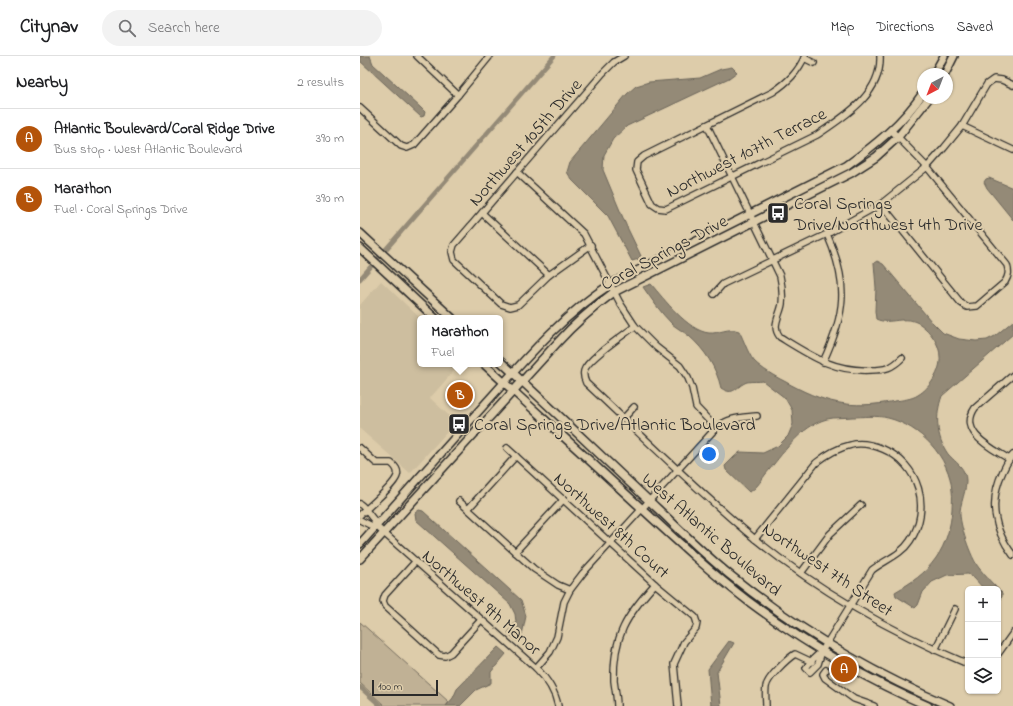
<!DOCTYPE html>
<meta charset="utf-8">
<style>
:root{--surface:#fff;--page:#f2f2f2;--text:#202124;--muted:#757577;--line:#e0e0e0;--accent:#b45309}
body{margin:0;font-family:"Indie Flower",sans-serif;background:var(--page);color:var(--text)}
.controls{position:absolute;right:12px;bottom:12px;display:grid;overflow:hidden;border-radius:6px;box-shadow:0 1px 3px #0004}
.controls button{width:36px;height:36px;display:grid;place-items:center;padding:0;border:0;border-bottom:1px solid var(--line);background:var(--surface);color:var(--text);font:20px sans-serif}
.compass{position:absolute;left:557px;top:12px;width:36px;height:36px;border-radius:50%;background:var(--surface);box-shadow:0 1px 3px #0004;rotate:222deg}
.scale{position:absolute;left:12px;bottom:10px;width:66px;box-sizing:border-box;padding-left:4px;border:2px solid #2b2b2b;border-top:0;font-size:11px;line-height:14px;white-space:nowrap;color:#2b2b2b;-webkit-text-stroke:3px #dca;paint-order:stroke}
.you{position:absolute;left:349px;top:398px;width:14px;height:14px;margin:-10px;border:3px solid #fff;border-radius:50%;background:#1a73e8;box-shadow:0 0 0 6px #1a73e833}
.badge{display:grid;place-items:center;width:26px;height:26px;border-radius:50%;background:var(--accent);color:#fff;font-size:13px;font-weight:700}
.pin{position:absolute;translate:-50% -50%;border:2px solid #fff;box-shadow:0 1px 4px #0006}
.popup{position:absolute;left:57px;top:259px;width:86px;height:52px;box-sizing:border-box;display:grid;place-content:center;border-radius:6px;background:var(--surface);filter:drop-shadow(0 1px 3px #0005);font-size:13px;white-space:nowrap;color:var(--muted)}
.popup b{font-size:15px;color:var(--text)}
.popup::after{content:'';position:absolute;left:50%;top:100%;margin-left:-8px;border:8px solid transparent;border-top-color:var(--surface)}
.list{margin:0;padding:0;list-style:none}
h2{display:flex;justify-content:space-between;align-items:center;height:52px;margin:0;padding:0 16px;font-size:17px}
h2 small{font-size:13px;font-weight:400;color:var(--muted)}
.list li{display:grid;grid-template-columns:26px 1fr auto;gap:12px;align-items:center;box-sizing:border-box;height:60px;padding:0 16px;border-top:1px solid var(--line)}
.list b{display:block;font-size:15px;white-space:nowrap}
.list p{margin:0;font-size:13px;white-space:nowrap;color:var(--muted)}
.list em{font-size:13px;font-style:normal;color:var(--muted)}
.icon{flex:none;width:22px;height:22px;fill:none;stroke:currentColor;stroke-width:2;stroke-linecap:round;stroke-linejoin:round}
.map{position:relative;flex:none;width:653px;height:650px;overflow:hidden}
header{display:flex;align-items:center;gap:24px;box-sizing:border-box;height:56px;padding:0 20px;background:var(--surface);border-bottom:1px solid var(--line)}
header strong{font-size:19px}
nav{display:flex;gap:22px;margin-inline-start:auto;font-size:14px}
.search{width:280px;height:36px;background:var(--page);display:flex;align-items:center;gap:10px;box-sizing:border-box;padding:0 14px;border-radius:22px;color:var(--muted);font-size:15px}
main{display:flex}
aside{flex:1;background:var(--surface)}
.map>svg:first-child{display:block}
.built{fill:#cdbe9f}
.green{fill:#c0b195;stroke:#766e60}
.water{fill:#948a77;stroke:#6a6459}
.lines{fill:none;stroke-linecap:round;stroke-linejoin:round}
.canal{stroke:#948a77;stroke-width:4.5}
.minor-casing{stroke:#2b2b2b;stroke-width:8}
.major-casing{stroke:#2b2b2b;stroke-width:10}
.minor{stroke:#dca;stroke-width:5.5}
.major{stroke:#dca;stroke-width:7}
.labels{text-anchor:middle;stroke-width:4;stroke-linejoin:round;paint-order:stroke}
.street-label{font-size:18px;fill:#2b2b2b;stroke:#dca}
.poi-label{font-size:18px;fill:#2b2b2b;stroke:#dca;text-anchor:start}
</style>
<header>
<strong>Citynav</strong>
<div class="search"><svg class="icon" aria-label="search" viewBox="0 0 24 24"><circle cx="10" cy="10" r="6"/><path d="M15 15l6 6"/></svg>Search here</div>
<nav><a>Map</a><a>Directions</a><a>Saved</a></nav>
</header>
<main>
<aside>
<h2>Nearby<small>2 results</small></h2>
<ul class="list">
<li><span class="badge">A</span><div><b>Atlantic Boulevard/Coral Ridge Drive</b><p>Bus stop · West Atlantic Boulevard</p></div><em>390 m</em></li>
<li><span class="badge">B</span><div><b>Marathon</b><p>Fuel · Coral Springs Drive</p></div><em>390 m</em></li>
</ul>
</aside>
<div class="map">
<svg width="653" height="650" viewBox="0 0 653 650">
<rect width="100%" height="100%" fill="#dca"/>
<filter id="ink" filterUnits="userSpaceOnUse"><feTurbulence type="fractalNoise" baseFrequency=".025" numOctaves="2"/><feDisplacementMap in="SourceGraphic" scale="8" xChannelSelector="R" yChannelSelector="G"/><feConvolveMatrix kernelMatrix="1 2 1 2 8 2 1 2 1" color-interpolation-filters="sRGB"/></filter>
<g filter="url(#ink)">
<!-- built -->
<polygon class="built" points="21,225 60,262 60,308 100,308 70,342 96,366 50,417 0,373 0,249"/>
<!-- green -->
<polygon class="green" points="0,566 89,646 86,650 25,650 0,627"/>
<!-- water -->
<g class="water">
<polygon points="0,0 10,0 13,8 61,52 65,56 64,60 61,61 0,5"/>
<polygon points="372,11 377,16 369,22 267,70 253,83 244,99 243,114 266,169 281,200 279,203 272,205 248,160 212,124 207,116 210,106 267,38 276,30 289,26 340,22 361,13"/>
<polygon points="629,122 653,132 653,164 627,132 624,126 626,123"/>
<path d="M517,205L523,208L571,265L583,277L599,283L616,285L627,284L635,280L653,265V278L582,340C575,359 576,381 588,398C593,404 601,409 604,416C610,427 601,444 600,455C599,468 611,502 619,512C626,521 634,529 642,537V541L638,545V533H624L614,522L608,518L587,519L572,526L563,536L558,549L555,552L536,540L535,536C552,526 564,519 576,502C586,488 591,470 592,453C592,447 593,441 592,435C590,401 560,370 528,362C517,359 503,361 492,361C484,362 475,361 467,363C440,370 422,399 405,419C401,425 395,434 389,436L366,414L365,410L374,401L380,396L403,397L418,390L428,380L433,368L432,354L425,342L403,325C399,326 392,325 387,326C376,330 374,341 361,332C356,311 345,294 329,280C324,276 317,272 312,268C301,257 292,244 283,231L291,228C304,243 328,275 349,277C359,278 368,271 379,275C384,284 387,296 394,305C402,313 414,320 424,325C463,347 491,354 535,345C542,344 552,343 558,339C570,332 581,315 580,301C580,288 570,275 560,268C544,258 530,270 516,263L515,255L516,232L514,207Z"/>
<polygon points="59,454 63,455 161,544 166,560 162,579 157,585 148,577 156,566 155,558 150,548 56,464 55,457"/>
<polygon points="369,585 374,587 357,616 361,650 351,650 348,613"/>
<polygon points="138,591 146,598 131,616 131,627 116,634 100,650 86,650 93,642 97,633"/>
</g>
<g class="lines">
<!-- canal -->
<g class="canal">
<polyline points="0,223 194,0"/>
<polyline points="0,631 21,650"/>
</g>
<!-- minor casing -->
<g class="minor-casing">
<g id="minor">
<polyline points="57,0 98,39"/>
<path d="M445,0C438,16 428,26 413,36L284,100L277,106L276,114L292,148L298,152L306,153L457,79C485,60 522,38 520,0"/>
<polyline points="444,2 454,7"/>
<polyline points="0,52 41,90 47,92 54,89 98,39 130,0"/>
<path d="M347,69L420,220C422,229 423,238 422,248C420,260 411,270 420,281C451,300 474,316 511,314C525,314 532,312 542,302"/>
<polyline points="602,70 653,94"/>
<polyline points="157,116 224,178 260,247 275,270 296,291 320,310 328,322 332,332 336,351 356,372"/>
<path d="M521,148L601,247L607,251L617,250L645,226C649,219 649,216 647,209L567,111L531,74"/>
<polyline points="122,157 189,219"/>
<polyline points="231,189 189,219 158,249 150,251 141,248 94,204 92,196 94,189 243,17 254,6 264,0"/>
<polyline points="354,238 363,228 467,178 521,148 567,111 584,92 602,70 627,28 634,23 642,24 653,29"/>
<path d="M275,270C264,279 227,303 224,315C223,320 224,323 226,327C282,379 336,434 395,483C459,535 532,576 608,608"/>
<path d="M463,306C486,257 489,228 467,178"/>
<polyline points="264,362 274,351"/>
<path d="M0,392L16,407H31C35,410 39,414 37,420C34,430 8,451 0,459"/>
<polyline points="147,392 295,528 335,561 337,567 336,572 324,586 314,608 318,650"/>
<path d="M653,399C648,404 646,409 643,415C629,444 633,473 653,499"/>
<path d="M649,403C632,392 598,377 615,352L653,319"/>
<polyline points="99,445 174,513 198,529 210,534"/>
<path d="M0,448C7,453 10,461 16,466V470"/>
<polyline points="108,453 156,400"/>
<polyline points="0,464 10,469 16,470"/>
<path d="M16,470L176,612C187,623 195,634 198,650"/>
<path d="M395,483L456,407C467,398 477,392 491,389C501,386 513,389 523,393C559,408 572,452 550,485C541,499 525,504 512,514L462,595L458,608L450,616L446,612L451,605L462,595"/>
<polyline points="155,496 204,443"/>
<polyline points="55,506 25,539 23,545 25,550 79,599 85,600 91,597 121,564"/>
<polyline points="441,517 470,478 501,449"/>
<polyline points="575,594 595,553"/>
<polyline points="638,598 653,577"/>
<path d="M176,612L190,596L197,581L204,546L210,534L223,517L356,372C370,361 380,362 397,360"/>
<polyline points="466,614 463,618 465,622 494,643 514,650"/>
<path d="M257,650C257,642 255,633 254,625C253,580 266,560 295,528"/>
<path d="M406,650C406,644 405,637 406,631C407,622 427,603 435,598L452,606"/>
</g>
</g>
<!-- major casing -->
<g class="major-casing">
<g id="major">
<polyline points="574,18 584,0"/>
<polyline points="585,18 594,0"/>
<polyline points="0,177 92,262"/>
<polyline points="0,192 75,262"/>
<path d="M140,305C194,354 246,405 299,454C322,476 345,499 370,519C437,573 511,617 590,650"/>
<path d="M124,308C167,348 211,387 254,427C298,467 341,509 388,545C443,586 505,623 568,650"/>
<path d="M0,488C41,442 82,396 124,349C163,306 201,260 251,228L486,110C515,89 543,67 563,37"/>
<path d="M0,503L198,286C215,267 234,251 254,236L491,117L516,101L538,81L569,42"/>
</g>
</g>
<!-- minor -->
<use href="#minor" class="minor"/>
<!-- major -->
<use href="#major" class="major"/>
</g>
</g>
<!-- icons -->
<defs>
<g id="bus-square" transform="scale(1.15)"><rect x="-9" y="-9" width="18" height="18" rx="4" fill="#2b2b2b" stroke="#dca"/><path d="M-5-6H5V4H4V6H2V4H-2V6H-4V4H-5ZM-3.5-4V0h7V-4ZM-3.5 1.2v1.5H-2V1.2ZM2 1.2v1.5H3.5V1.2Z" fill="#fff"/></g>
</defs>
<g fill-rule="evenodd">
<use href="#bus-square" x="418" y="157"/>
<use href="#bus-square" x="99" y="368"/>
</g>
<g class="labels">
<!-- street labels -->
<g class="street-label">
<text transform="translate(165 86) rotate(-49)" y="6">Northwest 105th Drive</text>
<text transform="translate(386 96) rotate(-27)" y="6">Northwest 107th Terrace</text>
<text transform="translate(304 196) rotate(-28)" y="6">Coral Springs Drive</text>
<text transform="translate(252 469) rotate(42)" y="6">Northwest 8th Court</text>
<text transform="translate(352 478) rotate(41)" y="6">West Atlantic Boulevard</text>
<text transform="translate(468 513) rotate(34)" y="6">Northwest 7th Street</text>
<text transform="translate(122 546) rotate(41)" y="6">Northwest 9th Manor</text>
</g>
<!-- poi labels -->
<g class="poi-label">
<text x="434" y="153">Coral Springs<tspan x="434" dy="21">Drive/Northwest 4th Drive</tspan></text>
<text x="114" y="374">Coral Springs Drive/Atlantic Boulevard</text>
</g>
</g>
</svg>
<div class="controls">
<button>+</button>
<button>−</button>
<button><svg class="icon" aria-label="layers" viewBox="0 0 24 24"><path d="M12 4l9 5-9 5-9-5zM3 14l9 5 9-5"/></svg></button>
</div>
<svg class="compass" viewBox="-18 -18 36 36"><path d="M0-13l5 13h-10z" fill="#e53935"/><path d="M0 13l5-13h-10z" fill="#757577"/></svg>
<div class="scale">100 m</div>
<div class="you"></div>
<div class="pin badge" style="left:484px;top:613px">A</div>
<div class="pin badge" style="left:100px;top:339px">B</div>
<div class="popup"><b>Marathon</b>Fuel</div>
</div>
</main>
